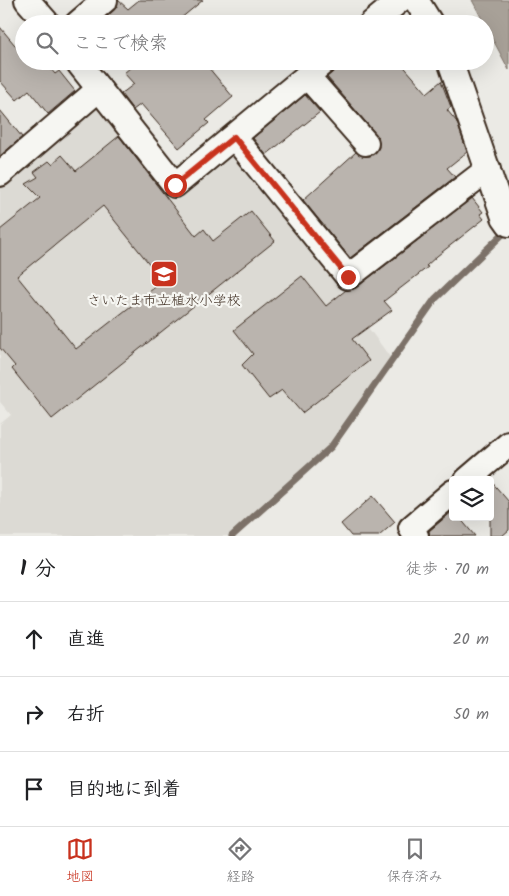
<!DOCTYPE html>
<html lang="ja">
<meta charset="utf-8">
<style>
:root{--surface:#fff;--page:#f6f6f6;--text:#202124;--muted:#757577;--line:#e0e0e0;--accent:#c8321e}
body{margin:0;font-family:Kalam,"Klee One",sans-serif;background:var(--page);color:var(--text)}
.controls{position:absolute;right:15px;bottom:15px;display:grid;overflow:hidden;border-radius:5px;box-shadow:0 5px 20px #0002}
.controls button{width:45px;height:45px;display:grid;place-items:center;padding:0;border:0;border-bottom:1px solid var(--line);background:var(--surface);color:var(--text);font:25px sans-serif}
.stop{position:absolute;width:15px;height:15px;margin:-11px;border:4px solid #c8321e;border-radius:50%;background:#fff}
.stop.end{background:#c8321e;border-color:#fff;box-shadow:0 1px 5px #0008}
.list{margin:0;padding:0;list-style:none}
h2{display:flex;justify-content:space-between;align-items:center;height:65px;margin:0;padding:0 20px;font-size:21px}
h2 small{font-size:16px;font-weight:400;color:var(--muted)}
.list li{display:grid;grid-template-columns:32px 1fr auto;gap:15px;align-items:center;box-sizing:border-box;height:75px;padding:0 20px;border-top:1px solid var(--line)}
.list b{display:block;font-size:19px;white-space:nowrap}
.list em{font-size:16px;font-style:normal;color:var(--muted)}
.icon{flex:none;width:28px;height:28px;fill:none;stroke:currentColor;stroke-width:2;stroke-linecap:round;stroke-linejoin:round}
.map{position:relative;flex:none;width:509px;height:536px;overflow:hidden}
.search{position:absolute;background:var(--surface);box-shadow:0 5px 20px #0002;left:15px;right:15px;top:15px;height:55px;display:flex;align-items:center;gap:12px;box-sizing:border-box;padding:0 18px;border-radius:28px;color:var(--muted);font-size:19px}
.sheet{height:290px;background:var(--surface)}
nav{display:flex;justify-content:space-around;align-items:center;box-sizing:border-box;height:70px;border-top:1px solid var(--line);background:var(--surface);font-size:14px;color:var(--muted)}
nav a{display:grid;justify-items:center;gap:2px}
nav .on{color:var(--accent)}
.map>svg:first-child{display:block}
.built{fill:#dcdad4}
.water{fill:#a8a198;stroke:#7c7167}
.lines{fill:none;stroke-linecap:round;stroke-linejoin:round}
.stream{stroke:#7c7167;stroke-width:7}
.building{fill:#bab4ae;stroke:#3b2a1e;fill-rule:evenodd}
.minor-casing{stroke:#3b2a1e;stroke-width:28}
.minor{stroke:#f6f6f2;stroke-width:24}
.route{stroke:#c8321e;stroke-width:6}
.labels{text-anchor:middle;stroke-width:4.5;stroke-linejoin:round;paint-order:stroke}
.poi-label{font-size:14px;fill:#3b2a1e;stroke:#f6f6f2}
</style>
<div class="map">
<svg width="509" height="536" viewBox="0 0 509 536">
<rect width="100%" height="100%" fill="#ebeae5"/>
<filter id="ink" filterUnits="userSpaceOnUse"><feTurbulence type="fractalNoise" baseFrequency=".02" numOctaves="2"/><feDisplacementMap in="SourceGraphic" scale="10" xChannelSelector="R" yChannelSelector="G"/><feConvolveMatrix kernelMatrix="1 2 1 2 8 2 1 2 1" color-interpolation-filters="sRGB"/></filter>
<g filter="url(#ink)">
<!-- built -->
<polygon class="built" points="100,96 174,191 232,145 390,357 327,447 228,536 0,536 0,424 11,415 0,402 0,181"/>
<!-- water -->
<polygon class="water" points="472,0 509,0 509,70"/>
<g class="lines">
<!-- stream -->
<polyline class="stream" points="232,536 331,447 435,299 509,228"/>
</g>
<!-- building -->
<g class="building">
<polygon points="118,0 128,9 139,0 203,0 174,24 104,24 102,21 114,10"/>
<polygon points="0,27 24,56 24,61 44,61 55,74 59,71 75,91 48,114 29,90 17,100 0,81"/>
<polygon points="138,61 203,61 233,97 206,120 209,123 179,148 141,104 133,110 121,94 134,84 124,73"/>
<polygon points="339,61 399,61 427,93 441,81 451,107 447,110 457,122 467,152 447,168 455,177 350,258 303,200 356,152 362,156 369,156 375,153 379,147 376,134 327,77 334,71"/>
<polygon points="305,95 320,112 266,155 253,138"/>
<polygon points="0,110 22,137 0,156"/>
<path d="M119,136L196,236L204,229L213,241L251,211L275,241L52,419L12,369L15,366L0,348V230L40,198L26,184L38,177L34,172L49,161L52,164L62,155L76,171ZM103,206L163,281L76,349L17,276Z"/>
<polygon points="472,198 483,212 480,214 484,219 437,256 426,266 428,267 384,301 392,310 352,339 369,361 302,413 282,390 269,399 242,365 253,354 234,330 302,276 326,306 346,290 356,288"/>
<polygon points="490,480 509,502 509,530 502,536 490,536"/>
<polygon points="373,496 395,522 379,536 351,536 341,524"/>
<polygon points="453,511 453,517 459,517 475,536 430,536 429,531"/>
</g>
<g class="lines">
<!-- minor casing -->
<g class="minor-casing">
<g id="minor">
<polyline points="27,0 48,24"/>
<polyline points="416,0 431,24"/>
<polyline points="77,24 105,0"/>
<polyline points="371,24 400,0"/>
<polyline points="77,61 175,185 325,61"/>
<polyline points="450,61 504,217 509,224"/>
<polyline points="307,76 366,143"/>
<polyline points="234,137 348,277 488,169"/>
<polyline points="0,174 99,89"/>
<polyline points="467,480 509,444"/>
<polyline points="416,536 411,528 453,492"/>
</g>
</g>
<!-- minor -->
<use href="#minor" class="minor"/>
</g>
</g>
<g class="lines" filter="url(#ink)">
<!-- route -->
<polyline class="route" points="175,185 234,137 348,277"/>
</g>
<!-- icons -->
<defs>
<g id="school-square" transform="scale(1.4375)"><rect x="-9" y="-9" width="18" height="18" rx="4" fill="#c8321e" stroke="#f6f6f2"/><path d="M0-5L7-2L0 1L-7-2ZM-4 1L0 2.5L4 1V4Q0 6-4 4Z" fill="#fff"/></g>
</defs>
<g fill-rule="evenodd">
<use href="#school-square" x="164" y="274"/>
</g>
<g class="labels">
<!-- poi labels -->
<g class="poi-label">
<text x="164" y="305">さいたま市立植水小学校</text>
</g>
</g>
</svg>
<div class="controls">
<button><svg class="icon" aria-label="layers" viewBox="0 0 24 24"><path d="M12 4l9 5-9 5-9-5zM3 14l9 5 9-5"/></svg></button>
</div>
<div class="stop" style="left:175px;top:185px"></div>
<div class="stop end" style="left:348px;top:277px"></div>
<div class="search"><svg class="icon" aria-label="search" viewBox="0 0 24 24"><circle cx="10" cy="10" r="6"/><path d="M15 15l6 6"/></svg>ここで検索</div>
</div>
<section class="sheet">
<h2>1 分<small>徒歩 · 70 m</small></h2>
<ul class="list">
<li><svg class="icon" aria-label="ahead" viewBox="0 0 24 24"><path d="M12 20V5M6 11l6-6 6 6"/></svg><div><b>直進</b></div><em>20 m</em></li>
<li><svg class="icon" aria-label="right" viewBox="0 0 24 24"><path d="M7 20v-9h11M14 6l5 5-5 5"/></svg><div><b>右折</b></div><em>50 m</em></li>
<li><svg class="icon" aria-label="arrive" viewBox="0 0 24 24"><path d="M6 21V4h12l-3 4 3 4H6"/></svg><div><b>目的地に到着</b></div></li>
</ul>
</section>
<nav>
<a class="on"><svg class="icon" aria-label="map" viewBox="0 0 24 24"><path d="M3 6l6-2 6 2 6-2v14l-6 2-6-2-6 2zM9 4v14M15 6v14"/></svg>地図</a>
<a><svg class="icon" aria-label="directions" viewBox="0 0 24 24"><path d="M12 3l9 9-9 9-9-9zM9 14v-3h6M13 9l2 2-2 2"/></svg>経路</a>
<a><svg class="icon" aria-label="saved" viewBox="0 0 24 24"><path d="M7 4h10v16l-5-4-5 4z"/></svg>保存済み</a>
</nav>
